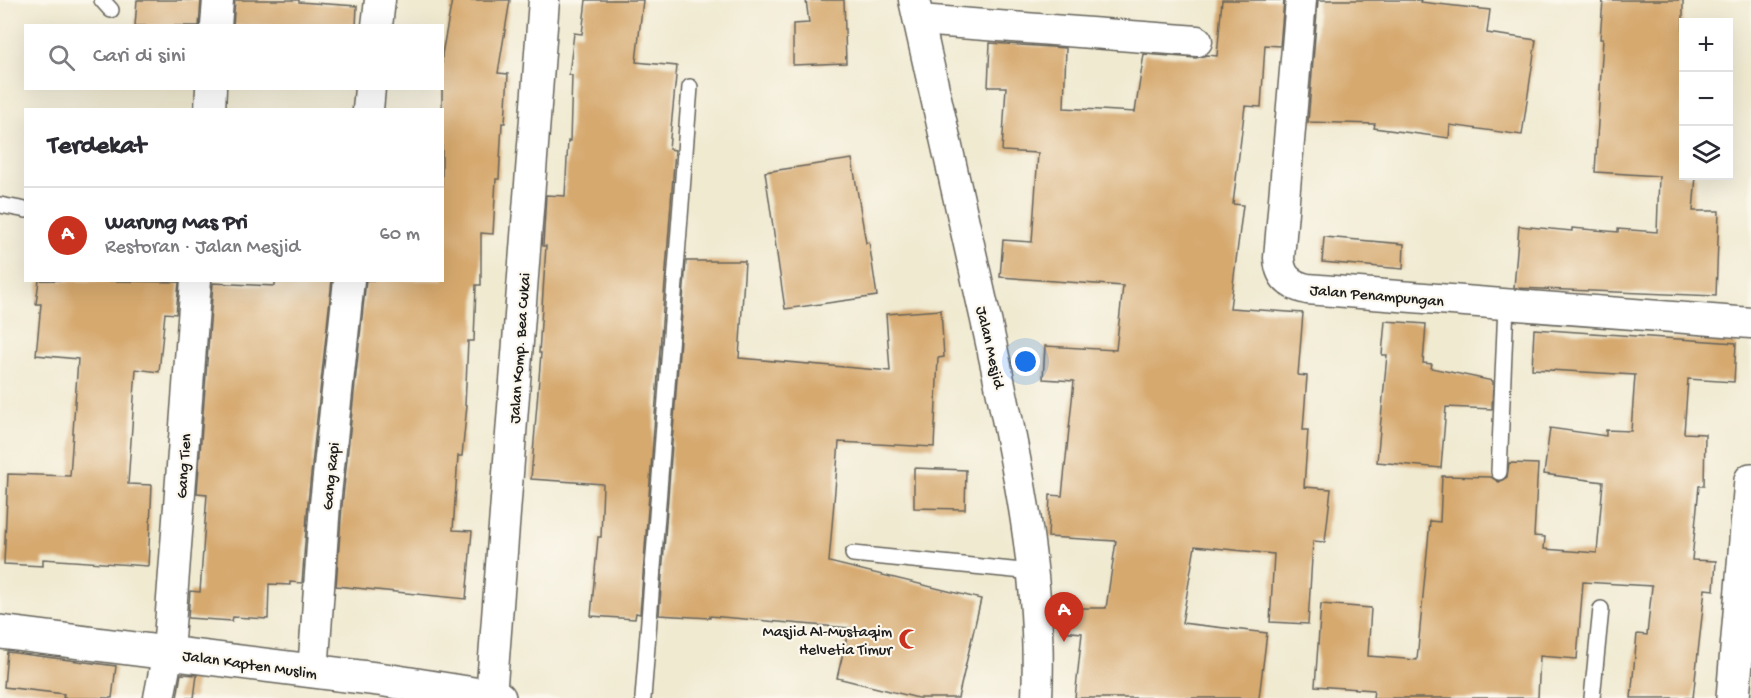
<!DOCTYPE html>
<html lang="id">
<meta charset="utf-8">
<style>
:root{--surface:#fff;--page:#f2f2f3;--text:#2b2b33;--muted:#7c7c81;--line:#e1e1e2;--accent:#c8321e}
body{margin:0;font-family:"Gochi Hand",sans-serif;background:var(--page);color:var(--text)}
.controls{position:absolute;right:18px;top:18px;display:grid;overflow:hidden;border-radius:0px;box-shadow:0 6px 24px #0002}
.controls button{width:54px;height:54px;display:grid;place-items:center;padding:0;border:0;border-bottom:2px solid var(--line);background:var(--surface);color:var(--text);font:30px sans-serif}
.you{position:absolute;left:1026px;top:362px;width:21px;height:21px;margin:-15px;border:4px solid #fff;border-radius:50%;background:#1a73e8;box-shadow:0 0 0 9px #1a73e833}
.badge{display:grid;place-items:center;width:39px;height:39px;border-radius:50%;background:var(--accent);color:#fff;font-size:20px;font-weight:700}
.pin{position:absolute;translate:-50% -50px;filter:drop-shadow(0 2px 3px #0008)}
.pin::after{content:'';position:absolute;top:32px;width:21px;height:18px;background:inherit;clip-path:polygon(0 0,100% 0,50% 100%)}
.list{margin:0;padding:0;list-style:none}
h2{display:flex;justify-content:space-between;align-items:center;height:78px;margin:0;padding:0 24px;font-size:26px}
h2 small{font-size:20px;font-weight:400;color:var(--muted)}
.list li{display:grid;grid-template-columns:39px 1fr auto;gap:18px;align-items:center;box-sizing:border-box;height:96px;padding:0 24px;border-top:2px solid var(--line)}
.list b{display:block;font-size:22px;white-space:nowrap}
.list p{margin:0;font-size:20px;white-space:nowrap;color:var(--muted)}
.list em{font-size:20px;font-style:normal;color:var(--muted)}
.icon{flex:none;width:33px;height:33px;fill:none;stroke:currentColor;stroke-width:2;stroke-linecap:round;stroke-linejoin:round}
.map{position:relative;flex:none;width:1751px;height:698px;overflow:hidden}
.search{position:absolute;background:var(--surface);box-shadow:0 6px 24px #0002;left:24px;top:24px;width:420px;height:66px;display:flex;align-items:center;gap:15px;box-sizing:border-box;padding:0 21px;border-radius:0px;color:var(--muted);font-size:22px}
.panel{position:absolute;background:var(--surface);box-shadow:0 6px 24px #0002;left:24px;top:108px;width:420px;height:174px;border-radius:0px}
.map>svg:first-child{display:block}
.building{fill:#d6a96e}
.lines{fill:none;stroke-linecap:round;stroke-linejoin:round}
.service-casing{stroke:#66645b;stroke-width:18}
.minor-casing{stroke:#66645b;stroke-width:33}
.tertiary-casing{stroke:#66645b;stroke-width:36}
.service{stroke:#fff;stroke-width:15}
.minor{stroke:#fff;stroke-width:30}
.tertiary{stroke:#fff;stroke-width:33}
.labels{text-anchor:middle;stroke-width:4.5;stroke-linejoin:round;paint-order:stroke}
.street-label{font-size:16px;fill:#1c1c1c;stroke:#fbf7ec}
.poi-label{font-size:16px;fill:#1c1c1c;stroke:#fbf7ec;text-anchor:end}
</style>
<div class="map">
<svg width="1751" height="698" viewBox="0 0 1751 698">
<rect width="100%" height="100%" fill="#fbf7ec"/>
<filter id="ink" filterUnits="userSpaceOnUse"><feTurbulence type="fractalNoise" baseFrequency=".0167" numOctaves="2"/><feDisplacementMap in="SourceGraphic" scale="12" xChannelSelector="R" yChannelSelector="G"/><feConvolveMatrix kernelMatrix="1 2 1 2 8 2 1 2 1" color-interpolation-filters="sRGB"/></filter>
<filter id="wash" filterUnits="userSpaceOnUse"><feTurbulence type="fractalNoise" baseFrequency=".008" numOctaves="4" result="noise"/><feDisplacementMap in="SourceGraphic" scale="24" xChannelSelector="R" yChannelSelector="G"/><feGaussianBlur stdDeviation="1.35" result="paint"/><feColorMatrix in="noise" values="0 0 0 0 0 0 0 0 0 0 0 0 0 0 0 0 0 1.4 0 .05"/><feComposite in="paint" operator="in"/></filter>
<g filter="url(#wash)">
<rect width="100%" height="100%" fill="#f0ead1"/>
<g id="blocks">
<!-- building -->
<g class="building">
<polygon points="137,0 201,0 199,26 135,26"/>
<polygon points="235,0 299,0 299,2 357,6 356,26 233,26"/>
<polygon points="452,0 510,0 498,73 508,74 505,123 502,123 499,179 496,179 493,234 481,233 481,285 476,285 474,341 468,341 465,405 467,405 462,456 458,456 453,530 472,531 466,599 336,586 342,506 366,280 442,280 442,54"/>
<polygon points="586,0 643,0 636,62 677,66 669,149 675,150 640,614 636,613 635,619 591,616 598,537 601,537 603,484 531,479 541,353 539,353 546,246 543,246 546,195 565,196 568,141 570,141 572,75 569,75 574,33 582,34"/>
<polygon points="806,0 844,0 846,63 793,65 793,24 809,23"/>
<polygon points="1222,0 1284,0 1280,46 1265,45 1261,107 1245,106 1233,204 1243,205 1230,308 1303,313 1298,375 1307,376 1303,430 1308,430 1304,487 1331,489 1325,542 1313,541 1308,624 1270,622 1274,554 1195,546 1182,623 1267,633 1259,698 1075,698 1082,633 1061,631 1061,608 1106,608 1116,541 1048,537 1050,495 1062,496 1074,381 1043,379 1045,346 1116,350 1123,286 1000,277 1003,240 1032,242 1038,153 1002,151 1006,87 988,87 990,43 1066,48 1064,108 1135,112 1144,54 1196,58 1207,55 1217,56"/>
<polygon points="1318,0 1421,0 1420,2 1490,10 1487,33 1536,40 1522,135 1450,125 1449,138 1374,128 1375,124 1308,122"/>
<polygon points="1603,0 1683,0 1683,176 1696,176 1693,211 1719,211 1716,296 1514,288 1519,226 1572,231 1572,228 1618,232 1618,229 1657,232 1659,176 1595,172 1603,39 1600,39"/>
<polygon points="852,159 866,243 869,242 877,296 785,309 765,172"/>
<polygon points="1324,237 1404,244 1403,269 1322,262"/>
<polygon points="686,261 745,261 739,358 890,371 886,314 941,310 944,357 938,358 934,447 839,442 829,562 981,599 958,698 918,698 837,678 849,628 710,616 710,618 659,615"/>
<polygon points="39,280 179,282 176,314 165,313 159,372 136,369 128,484 152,485 148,566 43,559 43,566 4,564 8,474 70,476 78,359 36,355 41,304 36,304"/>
<polygon points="275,280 332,280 308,502 302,583 290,582 290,585 269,584 268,619 233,617 232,621 188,618 190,591 200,592 207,494 197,493 213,283 275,286"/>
<polygon points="1385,321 1426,324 1423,363 1432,364 1431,368 1493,381 1492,409 1446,407 1441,468 1377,462 1387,355 1382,355"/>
<polygon points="1534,329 1736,343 1734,382 1688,379 1684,433 1705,434 1704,486 1699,486 1692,560 1716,561 1714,590 1705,589 1693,698 1631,698 1637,634 1647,635 1652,586 1583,582 1577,659 1540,656 1538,698 1373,698 1374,690 1315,686 1321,604 1371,608 1368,656 1417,660 1430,521 1440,522 1442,476 1491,477 1499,482 1507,477 1509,463 1538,464 1534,536 1545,537 1544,549 1597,553 1603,482 1544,474 1550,428 1606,436 1606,430 1631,431 1635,375 1532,369"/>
<polygon points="914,468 966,470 965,509 914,508"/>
<polygon points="7,652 116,666 112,698 63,698 64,694 4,687"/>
<polygon points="181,674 197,675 194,698 177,698"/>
</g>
</g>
</g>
<g filter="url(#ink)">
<use href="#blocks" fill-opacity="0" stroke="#66645b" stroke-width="1.5"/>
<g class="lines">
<!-- service casing -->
<g class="service-casing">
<g id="service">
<polyline points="102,0 111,10"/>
<polyline points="0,205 26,210"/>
<polyline points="1499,472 1506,305"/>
<polyline points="853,554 1032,572"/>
<polyline points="643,698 690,87"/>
<polyline points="1592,698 1601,609"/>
</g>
</g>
<!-- minor casing -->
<g class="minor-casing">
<g id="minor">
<path d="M914,0C938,107 962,213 986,320C1013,444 1043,570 1037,698"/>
<path d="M1301,0L1279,258C1280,276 1289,285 1307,289L1751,323"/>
<polyline points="919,20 1197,41"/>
<polyline points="216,26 218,0"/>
<polyline points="377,26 380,0"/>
<polyline points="210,110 211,88"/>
<polyline points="368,110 370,88"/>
<polyline points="313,672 325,504 349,280"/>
<polyline points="491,697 544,0"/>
<polyline points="159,698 168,652 196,280"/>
</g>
</g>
<!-- tertiary casing -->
<g class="tertiary-casing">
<g id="tertiary">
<polyline points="0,632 385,680 499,698"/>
<polyline points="1733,698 1751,480"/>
</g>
</g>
<!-- service -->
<use href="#service" class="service"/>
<!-- minor -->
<use href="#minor" class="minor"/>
<!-- tertiary -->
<use href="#tertiary" class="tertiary"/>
</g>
</g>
<!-- icons -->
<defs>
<g id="mosque-bare" transform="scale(1.62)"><path d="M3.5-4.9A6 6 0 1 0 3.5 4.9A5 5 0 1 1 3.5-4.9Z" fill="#c8321e" stroke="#fbf7ec" stroke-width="2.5" paint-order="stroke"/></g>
</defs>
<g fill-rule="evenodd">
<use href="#mosque-bare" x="909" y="639"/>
</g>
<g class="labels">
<!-- street labels -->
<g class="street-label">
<text transform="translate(1377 294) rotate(5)" y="6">Jalan Penampungan</text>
<text transform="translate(992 347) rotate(77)" y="6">Jalan Mesjid</text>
<text transform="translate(518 348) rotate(-86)" y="6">Jalan Komp. Bea Cukai</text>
<text transform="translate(182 466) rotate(-86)" y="6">Gang Tien</text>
<text transform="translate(329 476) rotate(-84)" y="6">Gang Rapi</text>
<text transform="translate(250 663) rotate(8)" y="6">Jalan Kapten Muslim</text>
</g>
<!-- poi labels -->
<g class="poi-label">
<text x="892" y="636">Masjid Al-Mustaqim<tspan x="892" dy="18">Helvetia Timur</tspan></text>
</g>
</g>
</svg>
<div class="controls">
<button>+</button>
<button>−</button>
<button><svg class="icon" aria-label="layers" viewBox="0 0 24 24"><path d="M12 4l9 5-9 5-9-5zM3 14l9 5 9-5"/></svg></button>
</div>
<div class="you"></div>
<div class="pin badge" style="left:1064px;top:642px">A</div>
<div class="search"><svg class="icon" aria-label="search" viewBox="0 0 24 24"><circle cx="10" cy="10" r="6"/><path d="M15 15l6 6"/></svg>Cari di sini</div>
<section class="panel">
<h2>Terdekat<small></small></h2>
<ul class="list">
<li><span class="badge">A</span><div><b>Warung Mas Pri</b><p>Restoran · Jalan Mesjid</p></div><em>60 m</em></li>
</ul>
</section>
</div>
